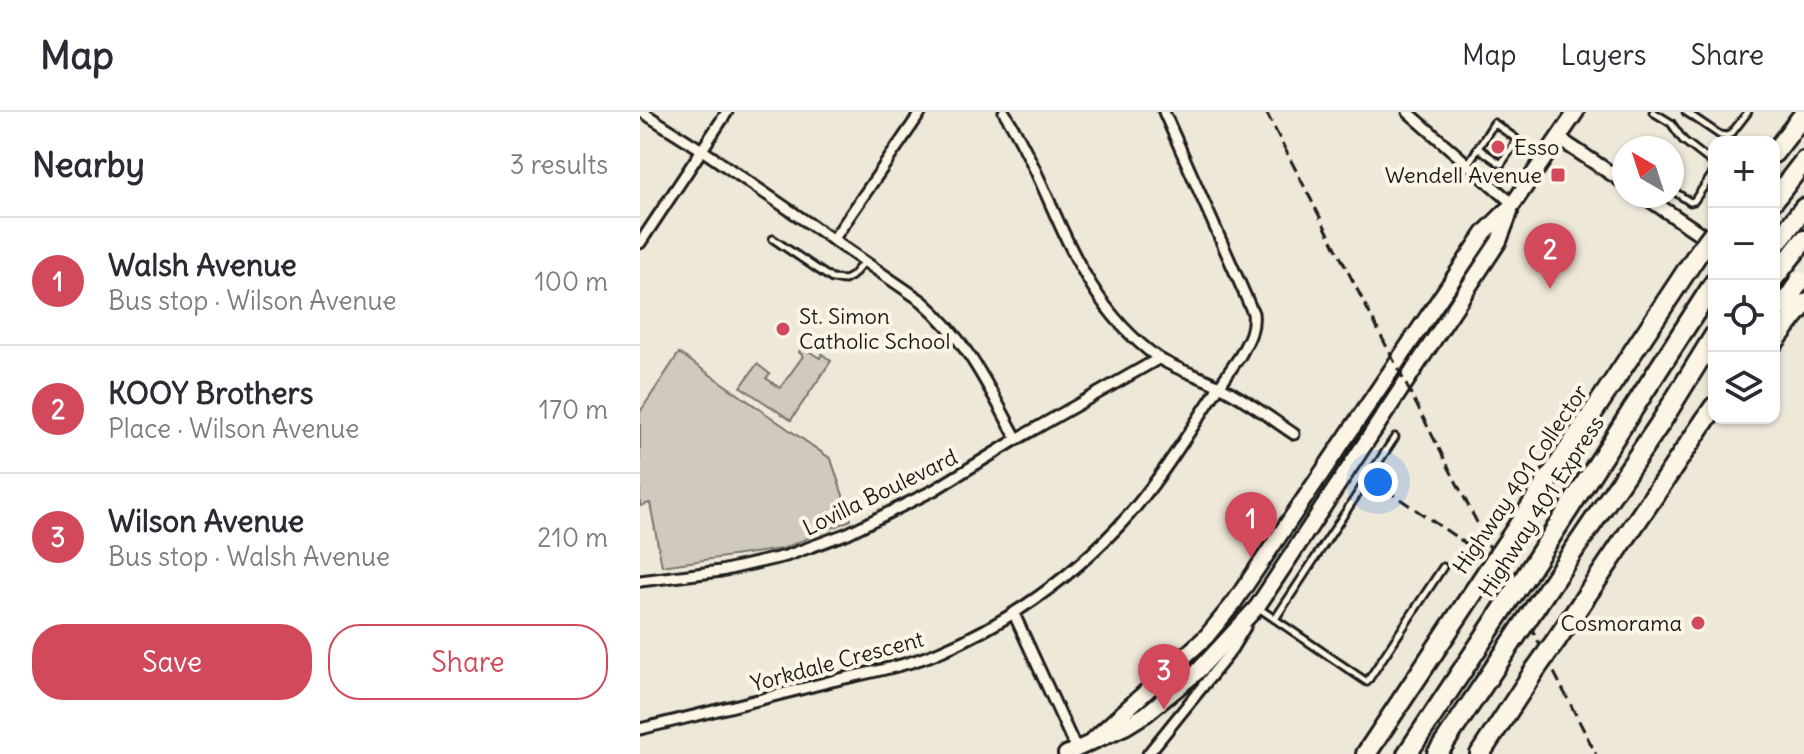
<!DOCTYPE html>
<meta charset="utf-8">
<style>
:root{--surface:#fff;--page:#f2f2f3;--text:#2b2b33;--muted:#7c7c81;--line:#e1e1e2;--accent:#d1495b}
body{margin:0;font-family:Delius,sans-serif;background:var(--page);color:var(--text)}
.controls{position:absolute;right:24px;top:24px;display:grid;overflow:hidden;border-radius:16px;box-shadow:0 2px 6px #0004}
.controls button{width:72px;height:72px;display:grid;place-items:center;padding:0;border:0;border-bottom:2px solid var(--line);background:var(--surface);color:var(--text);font:40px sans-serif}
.compass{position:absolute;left:972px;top:24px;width:72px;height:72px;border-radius:50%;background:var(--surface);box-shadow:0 2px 6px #0004;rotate:321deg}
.you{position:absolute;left:738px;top:370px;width:28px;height:28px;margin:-20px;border:6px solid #fff;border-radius:50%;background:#1a73e8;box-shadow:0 0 0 12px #1a73e833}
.badge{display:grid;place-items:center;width:52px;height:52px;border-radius:50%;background:var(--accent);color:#fff;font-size:26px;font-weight:700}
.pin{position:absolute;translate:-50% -66px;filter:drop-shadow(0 2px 4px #0008)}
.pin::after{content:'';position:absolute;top:42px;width:28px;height:24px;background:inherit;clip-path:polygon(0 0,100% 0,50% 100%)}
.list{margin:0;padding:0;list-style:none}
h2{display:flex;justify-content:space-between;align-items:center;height:104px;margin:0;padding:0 32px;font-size:34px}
h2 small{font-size:26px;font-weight:400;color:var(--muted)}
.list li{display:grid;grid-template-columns:52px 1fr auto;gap:24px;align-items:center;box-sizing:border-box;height:128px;padding:0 32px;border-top:2px solid var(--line)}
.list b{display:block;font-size:30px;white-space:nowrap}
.list p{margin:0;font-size:26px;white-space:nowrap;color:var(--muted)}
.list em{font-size:26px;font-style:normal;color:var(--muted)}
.actions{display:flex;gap:16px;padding:24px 32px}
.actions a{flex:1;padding:18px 0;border:2px solid var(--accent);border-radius:32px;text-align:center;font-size:28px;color:var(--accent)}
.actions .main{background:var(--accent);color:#fff}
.icon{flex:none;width:44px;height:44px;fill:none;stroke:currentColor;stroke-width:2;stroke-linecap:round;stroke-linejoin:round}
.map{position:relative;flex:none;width:1164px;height:642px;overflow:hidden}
header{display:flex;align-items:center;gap:48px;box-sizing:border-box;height:112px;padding:0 40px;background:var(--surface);border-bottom:2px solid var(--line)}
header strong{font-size:38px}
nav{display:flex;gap:44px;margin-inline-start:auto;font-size:28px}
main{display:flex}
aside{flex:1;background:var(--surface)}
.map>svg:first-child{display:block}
.green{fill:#cfcabd;stroke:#76736c;stroke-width:2}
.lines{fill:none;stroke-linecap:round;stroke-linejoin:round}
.service-casing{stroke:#1c1c1c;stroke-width:11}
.minor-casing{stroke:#1c1c1c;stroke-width:15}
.tertiary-casing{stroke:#1c1c1c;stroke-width:18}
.secondary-casing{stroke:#1c1c1c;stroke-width:20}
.motorway-casing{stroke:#1c1c1c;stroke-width:24}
.service{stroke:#fcf5e5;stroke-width:5}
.minor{stroke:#fcf5e5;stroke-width:9}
.tertiary{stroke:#fcf5e5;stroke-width:12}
.secondary{stroke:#fcf5e5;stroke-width:14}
.motorway{stroke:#fcf5e5;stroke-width:18}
.rail{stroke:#1c1c1c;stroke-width:3;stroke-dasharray:12 6;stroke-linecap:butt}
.motorway-bridge-casing{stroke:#1c1c1c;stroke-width:24;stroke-linecap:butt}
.motorway-bridge{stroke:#fcf5e5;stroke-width:18}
.poi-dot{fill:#d1495b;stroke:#fcf5e5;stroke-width:3}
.labels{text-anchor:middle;stroke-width:8;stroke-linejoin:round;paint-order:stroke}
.poi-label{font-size:22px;fill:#1c1c1c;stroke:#fcf5e5;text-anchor:start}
.street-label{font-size:22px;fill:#1c1c1c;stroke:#fcf5e5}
</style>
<header>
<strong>Map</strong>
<nav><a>Map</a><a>Layers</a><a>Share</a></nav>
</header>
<main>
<aside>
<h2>Nearby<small>3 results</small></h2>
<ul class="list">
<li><span class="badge">1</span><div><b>Walsh Avenue</b><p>Bus stop · Wilson Avenue</p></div><em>100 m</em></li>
<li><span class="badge">2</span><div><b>KOOY Brothers</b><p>Place · Wilson Avenue</p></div><em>170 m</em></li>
<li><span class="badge">3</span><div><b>Wilson Avenue</b><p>Bus stop · Walsh Avenue</p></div><em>210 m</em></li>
</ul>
<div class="actions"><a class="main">Save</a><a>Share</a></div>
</aside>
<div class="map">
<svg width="1164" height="642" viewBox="0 0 1164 642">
<rect width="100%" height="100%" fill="#eee8d9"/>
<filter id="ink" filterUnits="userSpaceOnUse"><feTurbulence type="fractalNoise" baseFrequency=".0125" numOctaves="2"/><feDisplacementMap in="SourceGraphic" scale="16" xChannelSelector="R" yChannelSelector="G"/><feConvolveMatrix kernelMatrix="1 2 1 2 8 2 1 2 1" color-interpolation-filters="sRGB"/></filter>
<g filter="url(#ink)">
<!-- green -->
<g class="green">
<polygon points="162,235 180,246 182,242 191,249 151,308 101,275 117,252 130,262 126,266 140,276 163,244 159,240"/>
<polygon points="39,241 191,347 211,408 142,437 22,454 10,391 0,394 0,300"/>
</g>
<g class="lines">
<!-- service casing -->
<g class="service-casing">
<g id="service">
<polyline points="1013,0 1031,11 1043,28 1074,52"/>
<polyline points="1046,0 1080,23 1086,24 1091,22 1108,0"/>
<polyline points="838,36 861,52 876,30"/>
<polyline points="828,52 854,11 875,26 876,30 904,46"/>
<polyline points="1032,78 1050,90 1054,89 1074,60"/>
<polyline points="133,127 192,167 205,168 212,164 224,150"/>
<polyline points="620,497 727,570 803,455"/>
<polyline points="635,507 755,325"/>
</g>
</g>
<!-- minor casing -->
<g class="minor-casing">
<g id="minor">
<path d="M2,0L62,38L282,189C327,228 349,276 377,327"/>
<path d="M364,0C417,83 431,183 517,245C532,256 560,264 577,273C603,285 630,306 654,322"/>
<polyline points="768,0 873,92"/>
<polyline points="193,128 281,0"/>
<polyline points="0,131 87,0"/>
<polyline points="0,469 81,459 146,444 208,421 294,378 377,327 518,247"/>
<polyline points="374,502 436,637"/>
<path d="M0,617C63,602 126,586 188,570C225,561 264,555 299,540C367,511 426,470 477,416C523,368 561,299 600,244C608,229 615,218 613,201L524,0"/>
<polyline points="508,642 588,543 605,515"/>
</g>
</g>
<!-- tertiary casing -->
<g class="tertiary-casing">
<g id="tertiary">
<polyline points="918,26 984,70"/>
<polyline points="1004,84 1074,131"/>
</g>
</g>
<!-- secondary casing -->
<g class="secondary-casing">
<g id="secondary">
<polyline points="452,629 566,525 593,492 845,120 873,92 936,0"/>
<polyline points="426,642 485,615 506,602 557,560 617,495 859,129 870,100"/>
</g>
</g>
<!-- motorway casing -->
<g class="motorway-casing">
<g id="motorway">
<polyline points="1134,41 1164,2"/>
<polyline points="1134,88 1164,49"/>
<polyline points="1134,134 1164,96"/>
<polyline points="1134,166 1164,128"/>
<polyline points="1134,230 1155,203"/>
<polyline points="870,426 1059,140"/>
<polyline points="885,465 1074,171"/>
<polyline points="898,491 1021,310 1074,224"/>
<polyline points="917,527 1074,295"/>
<polyline points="726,642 847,460"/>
<polyline points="767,642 867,491"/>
<polyline points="797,642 882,515"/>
<polyline points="840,642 895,558"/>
</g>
</g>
<!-- service -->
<use href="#service" class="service"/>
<!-- minor -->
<use href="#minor" class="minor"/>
<!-- tertiary -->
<use href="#tertiary" class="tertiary"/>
<!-- secondary -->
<use href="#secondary" class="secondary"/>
<!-- motorway -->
<use href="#motorway" class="motorway"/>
<!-- rail -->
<g class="rail">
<polyline points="626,0 956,642"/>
<polyline points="745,377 831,435 858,459"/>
</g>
<!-- motorway-bridge casing -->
<g class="motorway-bridge-casing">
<g id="motorway-bridge">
<polyline points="1059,140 1074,120"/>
<polyline points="1143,194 1160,169"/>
<polyline points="1155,203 1164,192"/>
<polyline points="847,460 870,426"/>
<polyline points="867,491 885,465"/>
<polyline points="882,515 898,491"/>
<polyline points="895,558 917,527"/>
</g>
</g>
<!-- motorway-bridge -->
<use href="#motorway-bridge" class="motorway-bridge"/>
</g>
</g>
<!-- markers -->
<g class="poi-dot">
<circle cx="858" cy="35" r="8"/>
<rect x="910" y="55" width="16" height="16" rx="4"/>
<circle cx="143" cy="217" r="8"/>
<circle cx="1058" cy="511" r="8"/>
</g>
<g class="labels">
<!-- poi labels -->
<g class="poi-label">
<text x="874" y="43">Esso</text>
<text x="902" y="71" text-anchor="end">Wendell Avenue</text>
<text x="159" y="212">St. Simon<tspan x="159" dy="25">Catholic School</tspan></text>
<text x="1042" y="519" text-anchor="end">Cosmorama</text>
</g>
<!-- street labels -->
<g class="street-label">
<text transform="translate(880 367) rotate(-56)" y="8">Highway 401 Collector</text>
<text transform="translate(240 380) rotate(-26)" y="8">Lovilla Boulevard</text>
<text transform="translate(901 394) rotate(-57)" y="8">Highway 401 Express</text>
<text transform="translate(197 549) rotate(-15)" y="8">Yorkdale Crescent</text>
</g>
</g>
</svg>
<div class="controls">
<button>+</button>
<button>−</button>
<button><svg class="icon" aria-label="locate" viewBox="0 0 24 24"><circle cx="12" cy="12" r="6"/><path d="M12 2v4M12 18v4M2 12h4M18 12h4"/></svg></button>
<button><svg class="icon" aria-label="layers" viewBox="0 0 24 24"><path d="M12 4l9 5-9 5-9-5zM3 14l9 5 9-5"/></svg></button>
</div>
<svg class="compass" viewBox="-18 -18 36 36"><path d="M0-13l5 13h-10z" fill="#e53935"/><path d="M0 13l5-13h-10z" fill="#7c7c81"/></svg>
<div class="you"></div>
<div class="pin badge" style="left:611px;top:446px">1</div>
<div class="pin badge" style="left:910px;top:177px">2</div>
<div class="pin badge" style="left:524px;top:598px">3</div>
</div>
</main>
